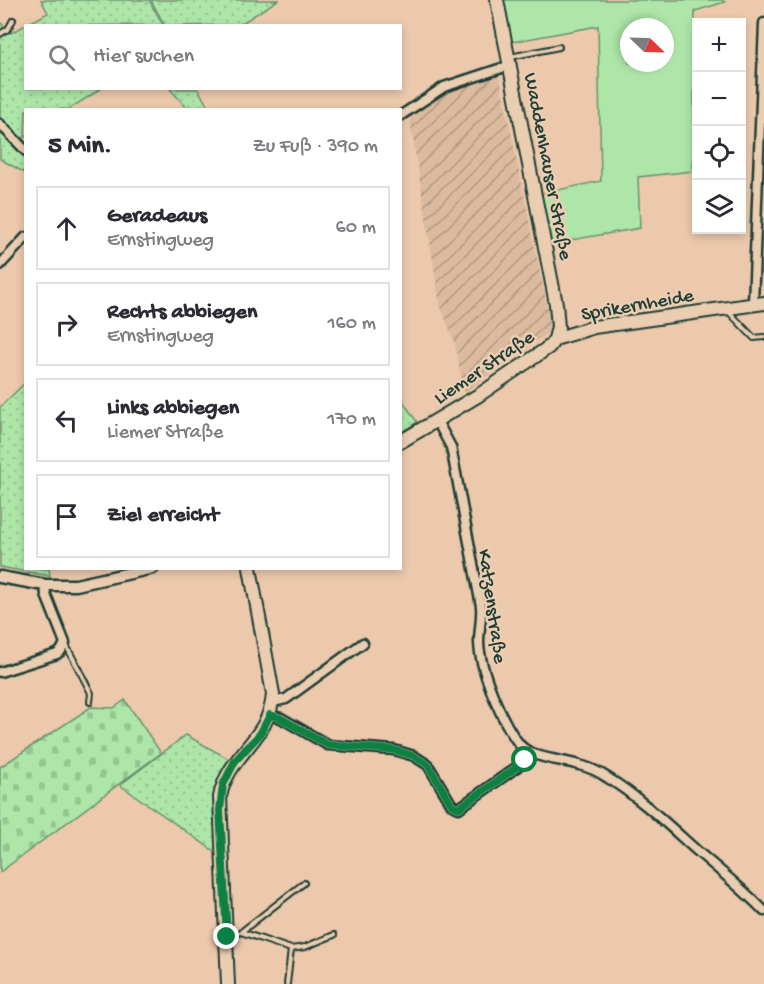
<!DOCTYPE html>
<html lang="de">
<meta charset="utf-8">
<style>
:root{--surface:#fff;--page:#f7f7f7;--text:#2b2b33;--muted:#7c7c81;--line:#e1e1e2}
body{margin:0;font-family:"Gochi Hand",sans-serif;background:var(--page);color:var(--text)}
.controls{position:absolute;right:18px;top:18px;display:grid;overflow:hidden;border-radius:0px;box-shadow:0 3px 9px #0003}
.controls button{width:54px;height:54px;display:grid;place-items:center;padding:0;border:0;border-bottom:2px solid var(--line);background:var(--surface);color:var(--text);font:30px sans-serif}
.compass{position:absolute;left:620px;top:18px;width:54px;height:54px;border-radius:50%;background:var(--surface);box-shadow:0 3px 9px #0003;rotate:113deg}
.stop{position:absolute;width:18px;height:18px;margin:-14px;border:4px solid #0b8043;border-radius:50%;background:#fff}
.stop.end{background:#0b8043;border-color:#fff;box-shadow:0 2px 6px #0008}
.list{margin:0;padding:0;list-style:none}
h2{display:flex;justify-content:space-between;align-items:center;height:78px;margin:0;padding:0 24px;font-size:26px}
h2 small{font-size:20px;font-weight:400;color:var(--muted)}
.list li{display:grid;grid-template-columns:39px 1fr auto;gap:18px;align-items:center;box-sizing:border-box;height:84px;margin:0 12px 12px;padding:0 12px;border:2px solid var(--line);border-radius:0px}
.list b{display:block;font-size:22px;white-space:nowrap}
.list p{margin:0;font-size:20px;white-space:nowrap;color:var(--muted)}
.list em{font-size:20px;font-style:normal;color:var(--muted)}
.icon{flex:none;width:33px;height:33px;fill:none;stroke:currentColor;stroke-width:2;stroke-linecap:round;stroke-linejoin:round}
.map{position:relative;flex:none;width:764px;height:984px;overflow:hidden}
.search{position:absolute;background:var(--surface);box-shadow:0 3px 9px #0003;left:24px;top:24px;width:378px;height:66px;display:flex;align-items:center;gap:15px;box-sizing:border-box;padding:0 21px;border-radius:0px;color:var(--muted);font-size:22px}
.panel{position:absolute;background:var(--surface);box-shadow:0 3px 9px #0003;left:24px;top:108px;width:378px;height:462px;border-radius:0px}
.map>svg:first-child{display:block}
.industrial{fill:url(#industrial-furrows)}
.grass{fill:url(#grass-dots);stroke:#66926e;stroke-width:1.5}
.cemetery{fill:url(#cemetery-stones);stroke:#66926e;stroke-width:1.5}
.green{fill:#aee6a9;stroke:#66926e;stroke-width:1.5;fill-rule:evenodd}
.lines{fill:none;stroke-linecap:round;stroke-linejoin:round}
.service-casing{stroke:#1f3d34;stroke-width:8}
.minor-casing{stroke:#1f3d34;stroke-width:13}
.tertiary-casing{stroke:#1f3d34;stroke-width:15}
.secondary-casing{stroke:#1f3d34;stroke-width:16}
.service{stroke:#ebceb2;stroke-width:4}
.minor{stroke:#ebceb2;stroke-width:8}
.tertiary{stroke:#ebceb2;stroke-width:10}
.secondary{stroke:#ebceb2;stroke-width:12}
.route{stroke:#0b8043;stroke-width:8}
.labels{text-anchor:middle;stroke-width:5;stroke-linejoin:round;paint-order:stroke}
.street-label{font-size:20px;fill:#1f3d34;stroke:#ebceb2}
</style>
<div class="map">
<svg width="764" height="984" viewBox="0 0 764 984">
<defs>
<pattern id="industrial-furrows" width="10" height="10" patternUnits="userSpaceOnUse" patternTransform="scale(1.5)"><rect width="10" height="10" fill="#dbba9f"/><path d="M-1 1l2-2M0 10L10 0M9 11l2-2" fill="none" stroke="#b19882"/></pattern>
<pattern id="grass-dots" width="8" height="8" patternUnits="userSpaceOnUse" patternTransform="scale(1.5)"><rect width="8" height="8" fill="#aee6a9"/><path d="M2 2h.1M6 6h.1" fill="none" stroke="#95c692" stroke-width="1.8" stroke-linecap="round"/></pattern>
<pattern id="cemetery-stones" width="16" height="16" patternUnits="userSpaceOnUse" patternTransform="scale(1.5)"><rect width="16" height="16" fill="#aee6a9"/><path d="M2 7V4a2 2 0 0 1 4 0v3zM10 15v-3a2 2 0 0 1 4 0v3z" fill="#95c692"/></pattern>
</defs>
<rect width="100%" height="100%" fill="#ecc9ac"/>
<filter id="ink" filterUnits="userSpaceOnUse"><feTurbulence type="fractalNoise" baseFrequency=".0167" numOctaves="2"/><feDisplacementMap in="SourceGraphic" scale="12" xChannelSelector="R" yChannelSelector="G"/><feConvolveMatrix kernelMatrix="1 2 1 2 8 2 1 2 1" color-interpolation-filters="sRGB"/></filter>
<g filter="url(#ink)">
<!-- industrial -->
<polygon class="industrial" points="499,75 552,330 464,393 455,344 440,305 409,114 443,91"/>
<!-- grass -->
<g class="grass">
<polygon points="41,0 149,0 163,25 26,26 26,88 101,89 69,109 26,110 25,137 20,141 0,120 0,22 11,33 48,13"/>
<polygon points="151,0 278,0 239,25 165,26"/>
<polygon points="170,89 198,89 209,109 188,109"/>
<polygon points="0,128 25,155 25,173 0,159"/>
<polygon points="25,383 26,568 49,569 50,576 0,567 0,407"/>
<polygon points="400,397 417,422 401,433 400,433"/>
<polygon points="186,735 229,759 220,785 217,853 120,785"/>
</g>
<!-- cemetery -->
<polygon class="cemetery" points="125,700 161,753 0,872 0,767 91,707 114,708"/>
<!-- green -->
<path class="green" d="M503,0H722L725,2L695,11L693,171L638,177L640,228L548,244L539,194L601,181L598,26L512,42ZM629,27H665V63H629Z"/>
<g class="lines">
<!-- service casing -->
<g class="service-casing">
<g id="service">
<polyline points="0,34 8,29 13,20"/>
<polyline points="510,57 559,47"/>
<polyline points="728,311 754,338 764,337"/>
<polyline points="65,643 91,693 90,702"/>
<polyline points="241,932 291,949 305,947 334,935"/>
<polyline points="228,937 241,932 304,883"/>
<polyline points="287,984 291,949"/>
</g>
</g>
<!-- minor casing -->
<g class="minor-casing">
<g id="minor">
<polyline points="400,116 444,87 511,65"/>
<polyline points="0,124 26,151"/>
<polyline points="0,265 26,237"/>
<polyline points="753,304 764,23"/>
<path d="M437,421L451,447L481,606C482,619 479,630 479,643C480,670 502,722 519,744C532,759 560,759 579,765C588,767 599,772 608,778C640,798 668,825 696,850C719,870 743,889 764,911"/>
<polyline points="0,672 57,654 61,651 65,643 46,595 45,585"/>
<polyline points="273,702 286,699 363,643"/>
<polyline points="270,715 281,718 328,745 394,750 414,756 428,765 452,805 459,808 517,767 531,753"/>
</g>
</g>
<!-- tertiary casing -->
<g class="tertiary-casing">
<polyline id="tertiary" points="0,577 45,585 76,585 153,568"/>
</g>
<!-- secondary casing -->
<g class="secondary-casing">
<g id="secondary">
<polyline points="555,339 594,327 764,303"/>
<polyline points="400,442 479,395 549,347 555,339 558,327 556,304 497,0"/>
<path d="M228,984L220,797C228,753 270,740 273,694L250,568"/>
</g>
</g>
<!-- service -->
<use href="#service" class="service"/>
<!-- minor -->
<use href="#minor" class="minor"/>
<!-- tertiary -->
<use href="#tertiary" class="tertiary"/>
<!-- secondary -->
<use href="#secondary" class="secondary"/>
</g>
</g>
<g class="lines" filter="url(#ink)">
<!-- route -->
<polyline class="route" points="227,937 220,810 223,785 235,761 260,734 270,715 280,718 328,745 394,750 414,756 428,765 452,805 459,808 517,767 525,760"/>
</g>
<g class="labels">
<!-- street labels -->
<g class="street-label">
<text transform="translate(550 166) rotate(79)" y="7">Waddenhauser Straße</text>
<text transform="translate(637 303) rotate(-10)" y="7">Sprikernheide</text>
<text transform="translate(483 366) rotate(-34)" y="7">Liemer Straße</text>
<text transform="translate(494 606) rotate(82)" y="7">Katzenstraße</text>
</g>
</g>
</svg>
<div class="controls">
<button>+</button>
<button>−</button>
<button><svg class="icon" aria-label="locate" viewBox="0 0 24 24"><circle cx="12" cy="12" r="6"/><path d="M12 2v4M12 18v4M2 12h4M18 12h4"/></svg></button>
<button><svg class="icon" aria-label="layers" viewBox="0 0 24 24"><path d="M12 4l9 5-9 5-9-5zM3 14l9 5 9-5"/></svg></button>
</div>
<svg class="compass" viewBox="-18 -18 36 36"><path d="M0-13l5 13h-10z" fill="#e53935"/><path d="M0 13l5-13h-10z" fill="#7c7c81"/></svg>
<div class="stop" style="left:525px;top:760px"></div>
<div class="stop end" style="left:227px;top:937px"></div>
<div class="search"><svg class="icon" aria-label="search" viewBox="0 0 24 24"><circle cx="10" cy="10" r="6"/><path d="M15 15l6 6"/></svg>Hier suchen</div>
<section class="panel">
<h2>5 Min.<small>Zu Fuß · 390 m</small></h2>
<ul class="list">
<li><svg class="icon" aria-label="ahead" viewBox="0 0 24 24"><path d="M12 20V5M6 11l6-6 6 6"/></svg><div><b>Geradeaus</b><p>Ernstingweg</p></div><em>60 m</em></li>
<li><svg class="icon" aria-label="right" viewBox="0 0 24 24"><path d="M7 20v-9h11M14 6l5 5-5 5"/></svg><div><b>Rechts abbiegen</b><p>Ernstingweg</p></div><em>160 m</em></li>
<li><svg class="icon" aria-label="left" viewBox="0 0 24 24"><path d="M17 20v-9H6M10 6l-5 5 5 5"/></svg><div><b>Links abbiegen</b><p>Liemer Straße</p></div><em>170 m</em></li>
<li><svg class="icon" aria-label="arrive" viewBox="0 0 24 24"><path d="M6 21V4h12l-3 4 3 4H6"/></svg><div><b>Ziel erreicht</b></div></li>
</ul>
</section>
</div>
